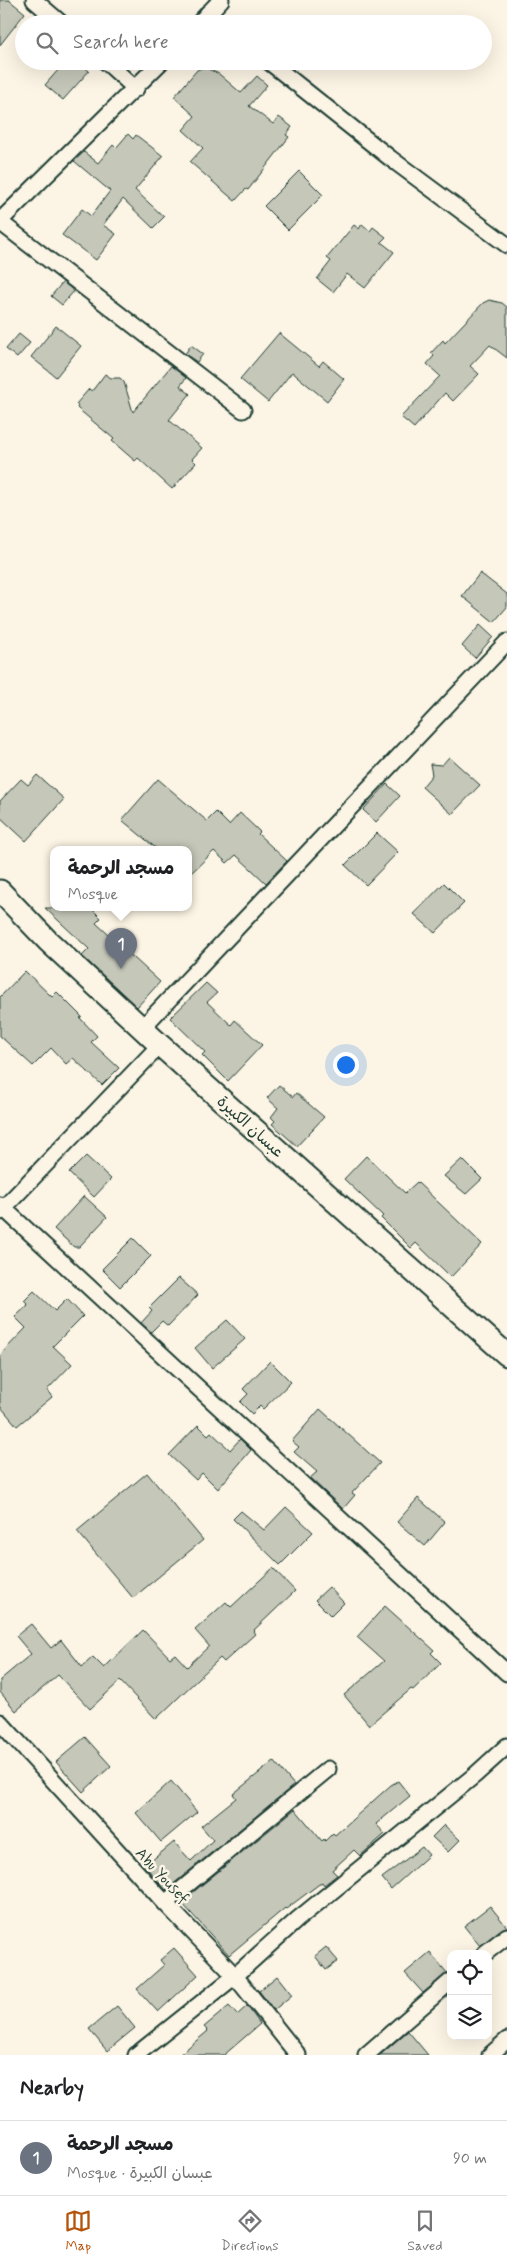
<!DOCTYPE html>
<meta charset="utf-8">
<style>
:root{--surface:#fff;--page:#f2f2f2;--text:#202124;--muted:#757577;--line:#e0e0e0;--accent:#b45309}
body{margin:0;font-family:Mynerve,"Playpen Sans Arabic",sans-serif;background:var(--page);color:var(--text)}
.controls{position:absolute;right:15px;bottom:15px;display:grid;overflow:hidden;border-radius:10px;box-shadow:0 5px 20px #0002}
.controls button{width:45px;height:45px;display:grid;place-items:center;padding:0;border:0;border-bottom:1px solid var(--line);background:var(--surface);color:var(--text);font:25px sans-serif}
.you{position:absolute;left:345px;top:1064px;width:18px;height:18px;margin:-12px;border:4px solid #fff;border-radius:50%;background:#1a73e8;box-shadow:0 0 0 8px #1a73e833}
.badge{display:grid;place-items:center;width:32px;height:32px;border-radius:50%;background:var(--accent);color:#fff;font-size:16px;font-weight:700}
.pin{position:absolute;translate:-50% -41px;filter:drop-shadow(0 1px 2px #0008)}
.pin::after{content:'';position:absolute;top:26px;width:18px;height:15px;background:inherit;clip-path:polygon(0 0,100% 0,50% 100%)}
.popup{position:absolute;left:50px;top:846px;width:142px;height:65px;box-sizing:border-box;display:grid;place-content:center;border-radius:10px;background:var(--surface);filter:drop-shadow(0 1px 4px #0005);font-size:16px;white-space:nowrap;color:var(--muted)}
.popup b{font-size:19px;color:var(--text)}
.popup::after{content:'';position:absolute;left:50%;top:100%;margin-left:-10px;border:10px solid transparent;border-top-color:var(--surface)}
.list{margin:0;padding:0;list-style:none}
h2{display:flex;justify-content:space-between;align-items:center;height:65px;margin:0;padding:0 20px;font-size:21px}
h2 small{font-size:16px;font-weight:400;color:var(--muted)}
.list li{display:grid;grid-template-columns:32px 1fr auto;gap:15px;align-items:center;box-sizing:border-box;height:75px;padding:0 20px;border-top:1px solid var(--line)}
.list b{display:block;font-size:19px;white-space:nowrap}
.list p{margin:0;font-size:16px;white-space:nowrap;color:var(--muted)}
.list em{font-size:16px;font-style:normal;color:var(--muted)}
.icon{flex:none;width:28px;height:28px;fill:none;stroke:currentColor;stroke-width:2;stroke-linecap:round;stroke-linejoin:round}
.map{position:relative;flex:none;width:507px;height:2055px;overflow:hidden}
.search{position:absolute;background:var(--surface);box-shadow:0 5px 20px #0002;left:15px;right:15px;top:15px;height:55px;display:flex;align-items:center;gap:12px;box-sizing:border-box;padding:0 18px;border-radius:28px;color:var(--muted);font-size:19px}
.sheet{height:140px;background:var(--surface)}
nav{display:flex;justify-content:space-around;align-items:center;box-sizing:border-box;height:70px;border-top:1px solid var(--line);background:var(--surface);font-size:14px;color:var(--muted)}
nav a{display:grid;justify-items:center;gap:2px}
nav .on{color:var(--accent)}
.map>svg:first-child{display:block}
.building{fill:#c5c7b9;stroke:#1f3d34}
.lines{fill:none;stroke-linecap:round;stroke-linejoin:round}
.street-casing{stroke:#1f3d34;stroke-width:19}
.secondary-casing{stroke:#1f3d34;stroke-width:25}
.street{stroke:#fcf5e5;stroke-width:15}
.secondary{stroke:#fcf5e5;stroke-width:21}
.labels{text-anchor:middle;stroke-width:5;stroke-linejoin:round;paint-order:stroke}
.street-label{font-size:16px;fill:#1f3d34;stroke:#fcf5e5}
</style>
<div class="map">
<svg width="507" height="2055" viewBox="0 0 507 2055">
<rect width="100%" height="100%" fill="#fcf5e5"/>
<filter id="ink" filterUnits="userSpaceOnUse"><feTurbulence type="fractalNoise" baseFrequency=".02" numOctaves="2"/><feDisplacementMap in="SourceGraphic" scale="10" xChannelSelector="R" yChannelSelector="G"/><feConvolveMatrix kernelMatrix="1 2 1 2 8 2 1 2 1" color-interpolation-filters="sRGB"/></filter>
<g filter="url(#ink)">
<!-- building -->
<g class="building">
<polygon points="0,0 9,0 25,13 0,45"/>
<polygon points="66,61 78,61 89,71 63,100 45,85"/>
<polygon points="204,67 219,74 241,93 257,76 267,85 249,106 273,124 279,117 292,127 286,135 289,137 248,190 246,189 235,201 190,162 203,148 183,130 195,116 174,97 197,70"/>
<polygon points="128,134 133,139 136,135 163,156 135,190 164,217 153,228 123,199 103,225 116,234 96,260 62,235 82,209 91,216 110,191 74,161 84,152 98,163 113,145 116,148"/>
<polygon points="299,171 323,195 288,230 264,206"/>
<polygon points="362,224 370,231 373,227 386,237 381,242 394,252 365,288 347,274 333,292 317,279 331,261 327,258 354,225 359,229"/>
<polygon points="63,282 74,291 62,305 51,296"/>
<polygon points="489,300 502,303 507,307 507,358 490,345 470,366 479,374 453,401 445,393 414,428 401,417 440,376 427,364 434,356 431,353 443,340 445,343 483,303"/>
<polygon points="56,326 81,346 56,377 31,357"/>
<polygon points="279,333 319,366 323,361 344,379 327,401 292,372 268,402 240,379"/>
<polygon points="19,334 30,343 17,358 6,349"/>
<polygon points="191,345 203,354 197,362 185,354"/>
<polygon points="171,366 186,378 180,386 190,394 169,420 202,448 192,459 196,463 172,489 138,458 135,461 112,441 114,439 77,408 78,406 76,404 89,389 92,391 105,374 111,378 120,378 124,382 133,412"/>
<polygon points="480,573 507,594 507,607 494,622 462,596"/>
<polygon points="480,625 493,637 475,658 462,646"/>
<polygon points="449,757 480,785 452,814 422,787 432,775 430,764 442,765"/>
<polygon points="37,775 64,799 26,841 0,817 0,801 21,779 28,785"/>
<polygon points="158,779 207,821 216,812 229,825 240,813 260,832 258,834 287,861 266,883 236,855 227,863 214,851 188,876 188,850 158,850 122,820"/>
<polygon points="387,784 400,796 376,822 363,810"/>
<polygon points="377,833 398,852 366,885 345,865"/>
<polygon points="444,883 464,903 435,933 414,914"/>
<polygon points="45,908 91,908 101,918 96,923 160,982 137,1007 82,956 89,949"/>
<polygon points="25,971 52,997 57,992 82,1017 80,1018 97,1036 91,1042 119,1068 102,1085 73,1058 66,1064 51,1048 33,1066 0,1036 0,997"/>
<polygon points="206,983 217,993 207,1002 231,1025 235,1020 262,1045 228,1081 202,1055 205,1052 170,1018"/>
<polygon points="279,1085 293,1097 296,1093 324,1117 297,1146 272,1124 275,1121 271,1117 278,1108 267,1098"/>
<polygon points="86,1156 111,1179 94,1197 69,1173"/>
<polygon points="366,1156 405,1193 417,1182 482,1244 451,1277 416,1243 411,1248 381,1218 383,1216 344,1179"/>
<polygon points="462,1159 482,1179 466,1194 444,1176"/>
<polygon points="84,1196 107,1217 79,1247 74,1247 54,1229"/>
<polygon points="133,1238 151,1256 120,1287 102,1269"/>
<polygon points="179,1278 198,1295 168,1326 162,1321 151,1332 141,1323 152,1311 149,1308"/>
<polygon points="34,1291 55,1311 67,1299 83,1316 53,1346 72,1364 47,1390 52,1397 17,1426 0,1406 0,1355 26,1328 15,1317 28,1305 24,1301"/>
<polygon points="227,1320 245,1339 212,1368 195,1348"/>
<polygon points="270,1361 291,1382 263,1409 260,1406 252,1414 240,1402 248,1394 243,1389"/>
<polygon points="320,1409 380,1463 352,1493 355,1495 343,1509 310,1478 317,1472 294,1452 299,1447 292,1441"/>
<polygon points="198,1425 208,1435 211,1432 230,1450 240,1439 251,1450 218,1489 202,1473 196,1480 169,1455"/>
<polygon points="147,1473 203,1540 133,1598 77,1531"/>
<polygon points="418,1498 445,1522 425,1546 397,1522"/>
<polygon points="286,1507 313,1532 280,1565 233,1519 241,1511 264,1530"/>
<polygon points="273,1568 295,1591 253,1631 255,1634 224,1662 220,1658 156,1719 120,1681 90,1709 58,1675 16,1711 0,1692 0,1680 31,1654 16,1636 31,1624 51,1648 61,1640 82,1667 93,1657 104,1668 143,1630 170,1658 175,1654 187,1667 209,1646 195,1630 226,1602 231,1607"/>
<polygon points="329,1587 344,1603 331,1616 315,1600"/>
<polygon points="385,1606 434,1650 431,1653 441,1663 413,1690 411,1689 369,1725 344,1695 384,1661 357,1637"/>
<polygon points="85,1737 111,1766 83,1792 56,1762"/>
<polygon points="274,1761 294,1785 166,1890 145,1866 174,1842 191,1861 213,1840 201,1826 236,1798 233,1794"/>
<polygon points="171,1781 197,1812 161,1842 136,1813"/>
<polygon points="398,1781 410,1796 376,1824 385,1834 360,1856 354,1850 332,1870 337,1875 324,1885 322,1882 286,1909 285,1908 229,1955 181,1902 295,1809 322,1841 324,1839 325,1841 333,1833 335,1835 391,1785"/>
<polygon points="444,1825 460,1840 448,1852 432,1837"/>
<polygon points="422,1847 429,1855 391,1889 382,1878"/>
<polygon points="490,1906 507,1927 480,1946 464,1926"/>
<polygon points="326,1947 338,1961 326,1970 315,1956"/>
<polygon points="174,1948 198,1975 158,2012 137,1989 164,1965 160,1960"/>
<polygon points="430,1952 447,1973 423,1993 405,1973"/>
<polygon points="277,1976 292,1995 274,2010 259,1991"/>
<polygon points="117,2006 135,2028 107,2051 89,2029"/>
<polygon points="229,2006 237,2015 247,2006 260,2024 224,2055 179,2055 208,2031 204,2027"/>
<polygon points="408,2031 428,2055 380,2055"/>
</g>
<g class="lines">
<!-- street casing -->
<g class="street-casing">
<g id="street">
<polyline points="34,0 62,24"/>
<polyline points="208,13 221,24"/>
<polyline points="198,24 221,0"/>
<polyline points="105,61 136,89"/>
<polyline points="268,61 390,158 507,245"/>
<polyline points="0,221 162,61"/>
<polyline points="0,222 243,410"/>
<polyline points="143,1027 507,642"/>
<polyline points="0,1205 507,1673"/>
<polyline points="0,1212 160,1045"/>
<polyline points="0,1722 165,1903 235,1976 298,2055"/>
<polyline points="165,1903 328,1769"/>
<polyline points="484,1954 507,1936"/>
<polyline points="136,2055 235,1976 298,1919 475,1775 507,1746"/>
<polyline points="366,2055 451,1981"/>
<polyline points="490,2055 507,2040"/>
</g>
</g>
<!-- secondary casing -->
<g class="secondary-casing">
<polyline id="secondary" points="0,891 48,941 160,1045 507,1355"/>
</g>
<!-- street -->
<use href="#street" class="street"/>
<!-- secondary -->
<use href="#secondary" class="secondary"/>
</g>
</g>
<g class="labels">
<!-- street labels -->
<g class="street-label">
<text transform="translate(251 1126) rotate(42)" y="6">عبسان الكبيرة</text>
<text transform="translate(163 1875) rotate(47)" y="6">Abu Yousef</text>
</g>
</g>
</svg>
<div class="controls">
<button><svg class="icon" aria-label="locate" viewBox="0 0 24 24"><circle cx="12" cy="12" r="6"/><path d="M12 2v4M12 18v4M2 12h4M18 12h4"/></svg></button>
<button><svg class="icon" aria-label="layers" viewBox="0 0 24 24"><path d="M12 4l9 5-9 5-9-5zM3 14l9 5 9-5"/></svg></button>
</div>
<div class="you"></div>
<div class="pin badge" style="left:121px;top:969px;background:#6b7280">1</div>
<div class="popup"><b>مسجد الرحمة</b>Mosque</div>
<div class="search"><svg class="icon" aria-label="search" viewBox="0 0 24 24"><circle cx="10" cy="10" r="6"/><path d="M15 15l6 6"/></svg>Search here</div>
</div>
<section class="sheet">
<h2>Nearby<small></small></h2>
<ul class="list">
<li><span class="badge" style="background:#6b7280">1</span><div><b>مسجد الرحمة</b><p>Mosque · عبسان الكبيرة</p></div><em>90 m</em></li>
</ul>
</section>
<nav>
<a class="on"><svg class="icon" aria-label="map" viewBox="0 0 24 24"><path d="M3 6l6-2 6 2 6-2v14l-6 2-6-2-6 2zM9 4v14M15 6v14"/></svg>Map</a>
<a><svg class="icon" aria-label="directions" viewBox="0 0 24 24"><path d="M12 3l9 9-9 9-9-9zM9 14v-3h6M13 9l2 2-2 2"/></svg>Directions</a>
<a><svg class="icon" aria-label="saved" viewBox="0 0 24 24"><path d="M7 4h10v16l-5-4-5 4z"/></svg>Saved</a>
</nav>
